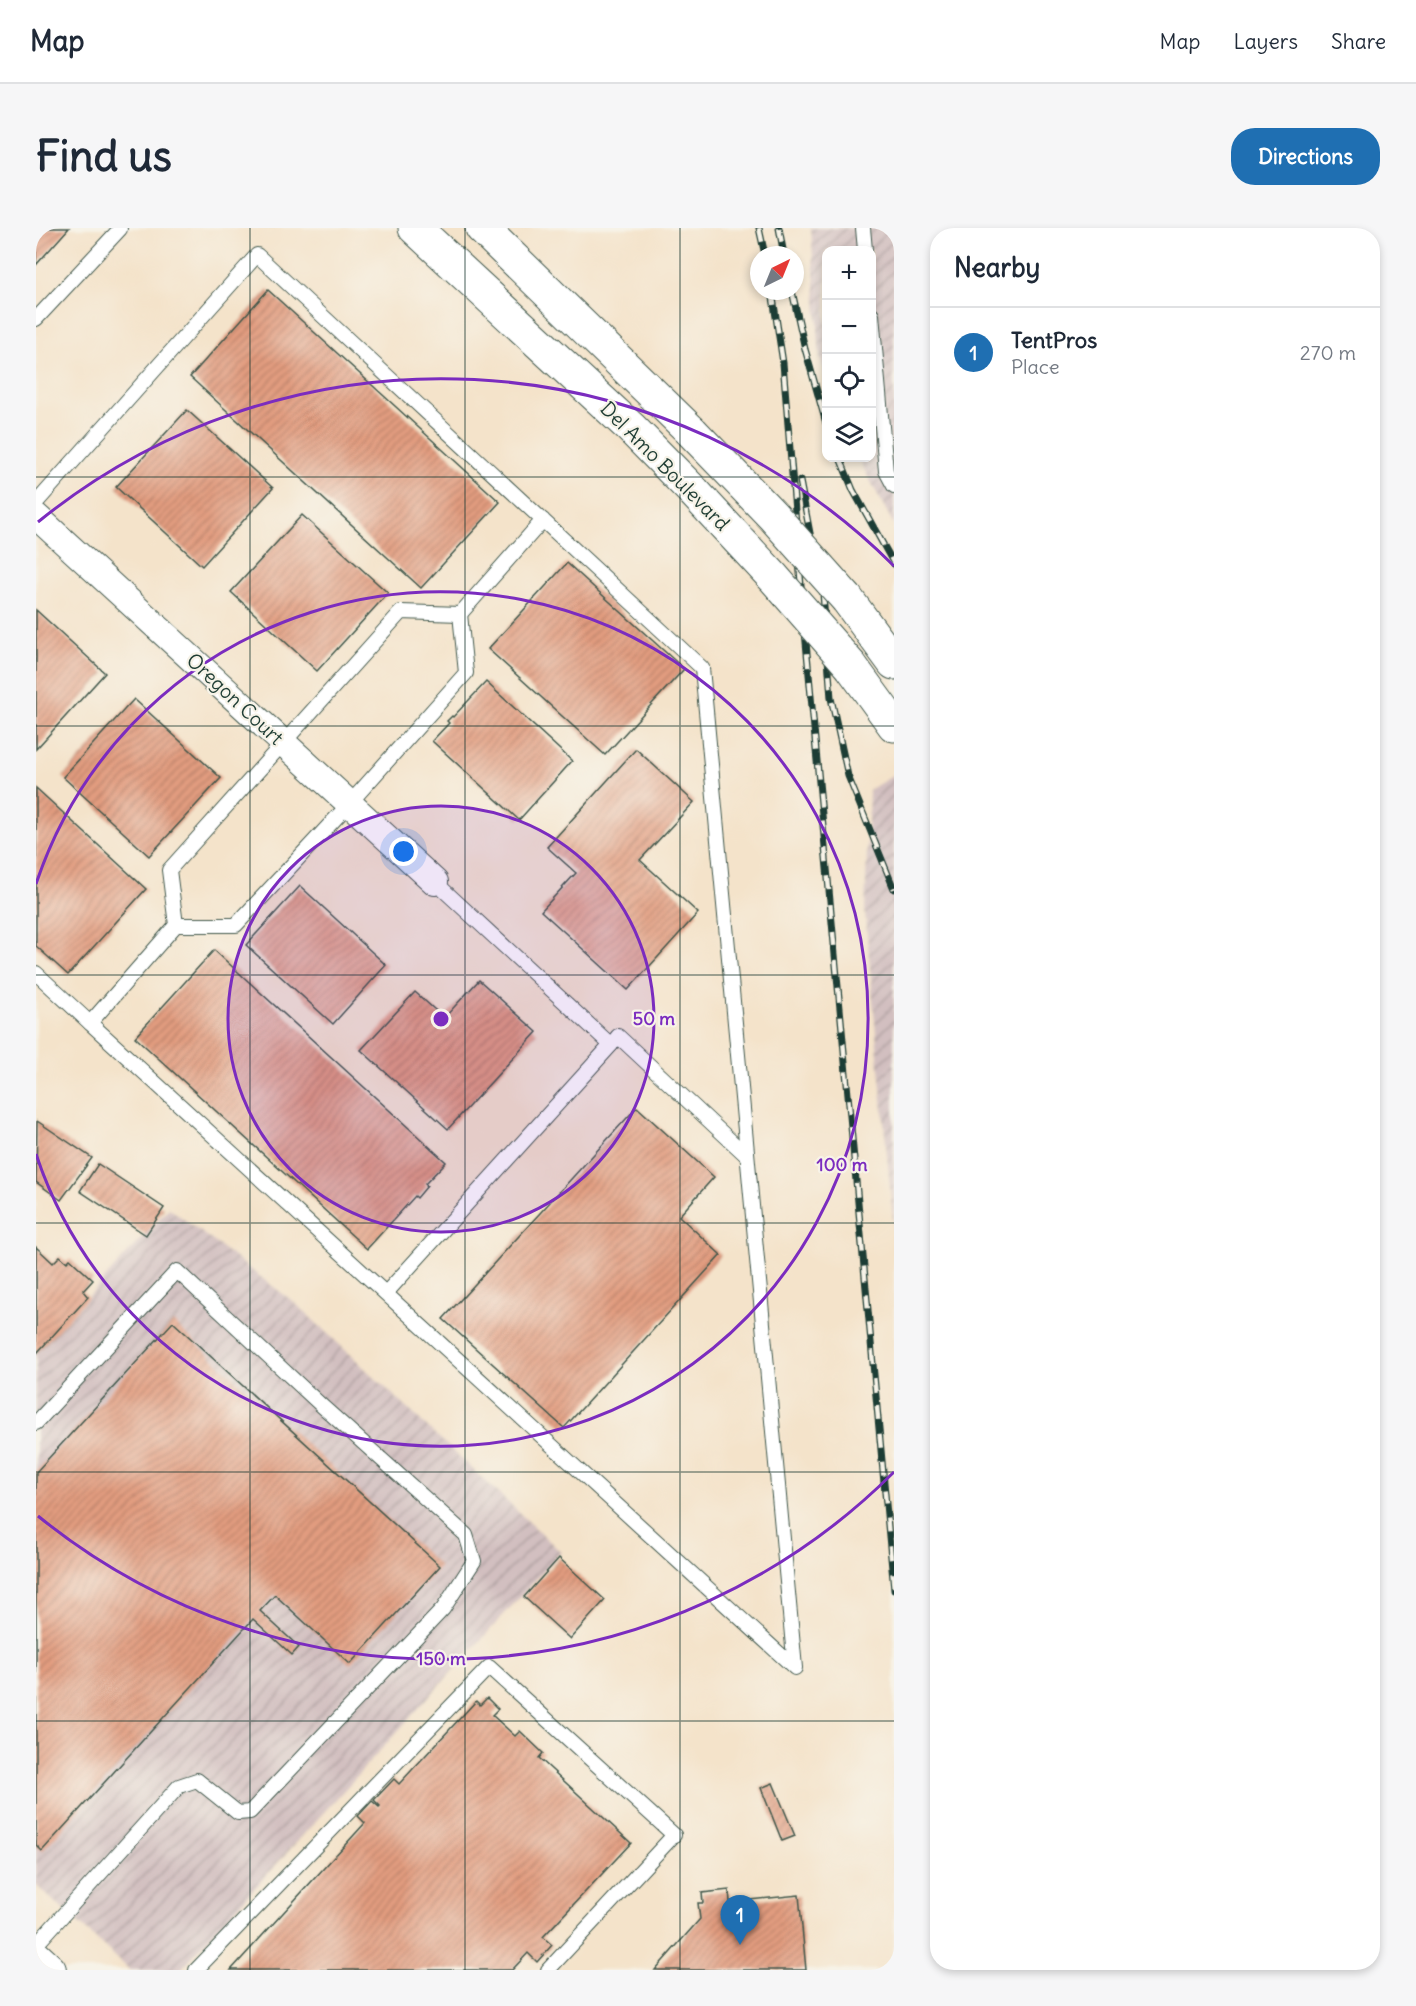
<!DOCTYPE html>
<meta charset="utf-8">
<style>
:root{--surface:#fff;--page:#f6f6f7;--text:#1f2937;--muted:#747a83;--line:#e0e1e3;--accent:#1f6fb2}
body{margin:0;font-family:Delius,sans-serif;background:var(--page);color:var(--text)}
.controls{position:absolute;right:18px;top:18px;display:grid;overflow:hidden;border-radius:12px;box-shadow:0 3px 9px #0003}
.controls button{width:54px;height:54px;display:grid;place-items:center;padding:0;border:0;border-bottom:2px solid var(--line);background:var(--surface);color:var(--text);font:30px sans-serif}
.compass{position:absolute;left:714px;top:18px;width:54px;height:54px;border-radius:50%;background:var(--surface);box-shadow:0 3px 9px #0003;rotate:43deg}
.you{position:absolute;left:368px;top:624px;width:21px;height:21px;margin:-15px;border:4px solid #fff;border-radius:50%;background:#1a73e8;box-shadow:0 0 0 9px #1a73e833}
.badge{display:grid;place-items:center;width:39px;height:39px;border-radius:50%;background:var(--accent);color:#fff;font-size:20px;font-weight:700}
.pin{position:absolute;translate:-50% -50px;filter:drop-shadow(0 2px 3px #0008)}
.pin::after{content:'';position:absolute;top:32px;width:21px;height:18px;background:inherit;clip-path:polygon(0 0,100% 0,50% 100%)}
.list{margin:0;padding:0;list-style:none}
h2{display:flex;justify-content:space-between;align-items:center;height:78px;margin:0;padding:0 24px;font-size:26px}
h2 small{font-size:20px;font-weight:400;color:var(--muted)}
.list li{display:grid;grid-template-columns:39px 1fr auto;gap:18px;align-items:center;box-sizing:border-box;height:90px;padding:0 24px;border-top:2px solid var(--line)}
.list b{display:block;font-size:22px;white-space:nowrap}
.list p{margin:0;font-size:20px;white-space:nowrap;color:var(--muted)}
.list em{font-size:20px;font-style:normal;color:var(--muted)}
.icon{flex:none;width:33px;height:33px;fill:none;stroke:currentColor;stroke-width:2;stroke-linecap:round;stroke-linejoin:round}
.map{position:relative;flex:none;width:858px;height:1742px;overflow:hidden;border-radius:24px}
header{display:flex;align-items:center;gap:36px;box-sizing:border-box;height:84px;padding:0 30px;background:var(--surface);border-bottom:2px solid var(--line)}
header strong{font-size:28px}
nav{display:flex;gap:33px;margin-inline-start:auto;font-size:21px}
.intro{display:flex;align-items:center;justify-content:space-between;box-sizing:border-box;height:144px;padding:0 36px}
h1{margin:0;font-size:42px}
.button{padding:15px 27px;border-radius:24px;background:var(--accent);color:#fff;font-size:21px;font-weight:700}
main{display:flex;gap:36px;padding:0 36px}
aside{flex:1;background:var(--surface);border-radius:24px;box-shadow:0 3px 9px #0003}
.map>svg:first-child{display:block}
.industrial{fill:url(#industrial-furrows)}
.building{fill:url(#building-hatch)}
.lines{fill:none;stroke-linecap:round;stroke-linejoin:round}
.service-casing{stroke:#3f564a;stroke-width:16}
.minor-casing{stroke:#3f564a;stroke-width:28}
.tertiary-casing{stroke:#3f564a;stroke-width:34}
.secondary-casing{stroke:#3f564a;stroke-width:35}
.service{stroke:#fff;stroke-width:14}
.minor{stroke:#fff;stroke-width:26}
.tertiary{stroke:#fff;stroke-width:32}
.secondary{stroke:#fff;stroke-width:33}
.rail-casing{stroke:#1f3d34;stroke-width:7}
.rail{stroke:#f7f3e8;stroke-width:4.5;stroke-dasharray:14;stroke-linecap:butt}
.secondary-bridge-casing{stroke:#3f564a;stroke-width:35;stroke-linecap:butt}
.secondary-bridge{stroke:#fff;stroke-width:33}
.grid{fill:none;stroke:#1f3d34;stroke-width:1.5;stroke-opacity:0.55}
.ring{fill:none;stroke:#7b2cbf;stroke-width:3}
.labels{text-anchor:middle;stroke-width:4.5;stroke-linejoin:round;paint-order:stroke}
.street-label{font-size:20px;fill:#1f3d34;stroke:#f7f3e8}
.centre{fill:#7b2cbf;stroke:#f7f3e8;stroke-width:3}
.ring-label{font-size:18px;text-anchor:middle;font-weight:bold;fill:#7b2cbf;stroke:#f7f3e8;stroke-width:4.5;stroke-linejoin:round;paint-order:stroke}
</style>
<header>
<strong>Map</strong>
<nav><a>Map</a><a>Layers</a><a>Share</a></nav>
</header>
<div class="intro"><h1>Find us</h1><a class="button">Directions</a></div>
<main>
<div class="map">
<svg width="858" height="1742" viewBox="0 0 858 1742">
<defs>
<pattern id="industrial-furrows" width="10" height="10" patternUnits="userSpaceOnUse" patternTransform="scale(1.5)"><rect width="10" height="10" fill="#d2bfc0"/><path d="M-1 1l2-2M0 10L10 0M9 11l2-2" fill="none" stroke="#aa9c9d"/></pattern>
<pattern id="building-hatch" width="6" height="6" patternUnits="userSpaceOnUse" patternTransform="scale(1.5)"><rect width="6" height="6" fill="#e29c7f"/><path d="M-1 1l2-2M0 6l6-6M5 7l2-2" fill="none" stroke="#b78069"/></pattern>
</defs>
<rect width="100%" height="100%" fill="#f7f3e8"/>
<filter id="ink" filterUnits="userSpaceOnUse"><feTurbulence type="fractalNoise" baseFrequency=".0167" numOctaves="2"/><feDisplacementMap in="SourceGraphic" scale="12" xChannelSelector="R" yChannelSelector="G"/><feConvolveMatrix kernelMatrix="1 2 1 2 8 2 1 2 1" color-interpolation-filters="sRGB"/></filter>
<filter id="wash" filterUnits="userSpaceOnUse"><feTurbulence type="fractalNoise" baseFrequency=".008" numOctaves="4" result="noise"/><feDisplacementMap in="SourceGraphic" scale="24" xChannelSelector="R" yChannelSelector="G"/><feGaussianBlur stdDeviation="1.35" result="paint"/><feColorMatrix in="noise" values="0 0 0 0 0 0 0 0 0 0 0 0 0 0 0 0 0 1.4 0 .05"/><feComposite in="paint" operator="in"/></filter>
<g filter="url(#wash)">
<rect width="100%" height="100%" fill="#f4e3ca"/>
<!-- industrial -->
<g class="industrial">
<polygon points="775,0 858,0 858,297 822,230 836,230 836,22 790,22 790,147 784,130"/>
<polygon points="858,547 858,1003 829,685 833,562"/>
<polygon points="133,980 259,1075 525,1324 144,1742 94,1742 0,1657 0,1126"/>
</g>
<g id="blocks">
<!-- building -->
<g class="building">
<polygon points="0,0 33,0 0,37"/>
<polygon points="232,62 464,274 385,360 154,149"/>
<polygon points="151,182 237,260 166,338 80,259"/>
<polygon points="266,287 352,365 281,443 195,364"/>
<polygon points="531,335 648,441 569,527 452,421"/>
<polygon points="0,382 69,445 0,521"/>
<polygon points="450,454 536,533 483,592 396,513 413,495 411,493 416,488 417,489"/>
<polygon points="98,471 185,550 113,628 27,549"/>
<polygon points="600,521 658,574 604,632 662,685 592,762 505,683 540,645 511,619"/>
<polygon points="0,560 110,661 32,747 0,718"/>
<polygon points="264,658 350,737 297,796 210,717"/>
<polygon points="178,722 410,934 389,956 391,958 381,970 379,968 331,1021 99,809"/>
<polygon points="443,752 501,804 412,901 325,822 379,764 408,790"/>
<polygon points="601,879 678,949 643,988 685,1027 528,1200 407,1091"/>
<polygon points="1,893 56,930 25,972 0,954"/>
<polygon points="62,936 128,980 110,1007 44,963"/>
<polygon points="0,1019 17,1035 24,1028 31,1034 34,1031 57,1052 47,1063 52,1069 0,1126"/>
<polygon points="137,1094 404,1338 314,1436 239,1367 224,1383 263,1419 256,1427 217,1391 6,1623 0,1617 0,1244"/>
<polygon points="523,1330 569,1372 534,1411 488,1369"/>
<polygon points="451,1470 462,1481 456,1487 479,1508 484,1503 507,1525 503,1530 595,1615 507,1709 516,1717 501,1734 492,1725 476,1742 195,1742 329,1595 322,1588 336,1573 343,1579 344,1578 338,1572 358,1551 363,1556 440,1473 444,1477"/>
<polygon points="737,1555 759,1608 746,1613 725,1560"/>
<polygon points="693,1662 694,1674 763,1667 770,1742 619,1742 664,1691 662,1675 667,1675 666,1665"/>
</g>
</g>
</g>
<g filter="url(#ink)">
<use href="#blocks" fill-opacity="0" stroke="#3f564a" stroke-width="1.5"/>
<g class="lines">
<!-- service casing -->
<g class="service-casing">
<g id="service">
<polyline points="827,0 829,22"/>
<polyline points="836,87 850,243 858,258"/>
<polyline points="0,91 84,1"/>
<polyline points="0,275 221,27 666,440 759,1440 54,795 140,697 133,642 365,384 424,386 507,292"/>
<polyline points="399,654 575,817 582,808 711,928"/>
<polyline points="140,697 200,697 313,576 430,445 424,386"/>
<polyline points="0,745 54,795"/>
<polyline points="350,1065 575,817"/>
<polyline points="0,1195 141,1043 286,1178 430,1307 438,1333 407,1381 214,1584 202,1585 161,1552 143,1558 0,1717"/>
<polyline points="160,1742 453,1439 638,1607 512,1742"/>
</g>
</g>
<!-- minor casing -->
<g class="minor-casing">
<polyline id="minor" points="0,288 399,654"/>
</g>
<!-- tertiary casing -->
<g class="tertiary-casing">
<polyline id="tertiary" points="0,1729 14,1742"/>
</g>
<!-- secondary casing -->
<g class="secondary-casing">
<g id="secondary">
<polyline points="379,0 595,200 658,264"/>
<polyline points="446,0 656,204"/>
<polyline points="811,371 858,435"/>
<polyline points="815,438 858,497"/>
</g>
</g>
<!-- service -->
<use href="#service" class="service"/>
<!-- minor -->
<use href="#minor" class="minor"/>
<!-- tertiary -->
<use href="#tertiary" class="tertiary"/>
<!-- secondary -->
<use href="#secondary" class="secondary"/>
<!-- rail casing -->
<g class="rail-casing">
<g id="rail">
<polyline points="723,0 729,27"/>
<polyline points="743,0 748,27"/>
<polyline points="736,63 747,135 767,382 858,1362"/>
<polyline points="756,63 769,121 790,195"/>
<polyline points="804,230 817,262 858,336"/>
<polyline points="764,253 777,321 786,353 795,470 812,548 858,661"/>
</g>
</g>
<!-- rail -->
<use href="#rail" class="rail"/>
<!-- secondary-bridge casing -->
<g class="secondary-bridge-casing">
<g id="secondary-bridge">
<polyline points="656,204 737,288 811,371"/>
<polyline points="658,264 738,350 815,438"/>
</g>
</g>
<!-- secondary-bridge -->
<use href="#secondary-bridge" class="secondary-bridge"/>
</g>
</g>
<!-- grid -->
<path class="grid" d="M214,0V1742M429,0V1742M644,0V1742M0,249H858M0,498H858M0,747H858M0,995H858M0,1244H858M0,1493H858"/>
<!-- distance rings -->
<circle cx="405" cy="791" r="213" fill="#7b2cbf" fill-opacity=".12"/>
<g class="ring">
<circle cx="405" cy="791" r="213"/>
<path d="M0 656A427 427 0 1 1 0 926"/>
<path d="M858 1244A640 640 0 0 1 2 1288M2 294A640 640 0 0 1 858 338"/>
</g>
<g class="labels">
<!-- street labels -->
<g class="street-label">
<text transform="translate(629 238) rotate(45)" y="7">Del Amo Boulevard</text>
<text transform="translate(199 471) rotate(43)" y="7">Oregon Court</text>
</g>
</g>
<circle cx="405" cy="791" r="9" class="centre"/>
<g class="ring-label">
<text x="618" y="797">50 m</text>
<text x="806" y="943">100 m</text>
<text x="405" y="1437">150 m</text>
</g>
</svg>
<div class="controls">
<button>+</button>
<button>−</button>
<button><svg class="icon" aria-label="locate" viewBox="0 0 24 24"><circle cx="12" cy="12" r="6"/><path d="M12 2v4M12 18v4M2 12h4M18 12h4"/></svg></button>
<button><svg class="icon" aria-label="layers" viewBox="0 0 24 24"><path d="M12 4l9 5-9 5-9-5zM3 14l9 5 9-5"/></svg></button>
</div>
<svg class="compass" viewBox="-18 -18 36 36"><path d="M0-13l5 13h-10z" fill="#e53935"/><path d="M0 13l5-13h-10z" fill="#747a83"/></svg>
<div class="you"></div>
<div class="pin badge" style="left:704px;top:1717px">1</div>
</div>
<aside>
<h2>Nearby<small></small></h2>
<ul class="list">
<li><span class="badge">1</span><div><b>TentPros</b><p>Place</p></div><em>270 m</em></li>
</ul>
</aside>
</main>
